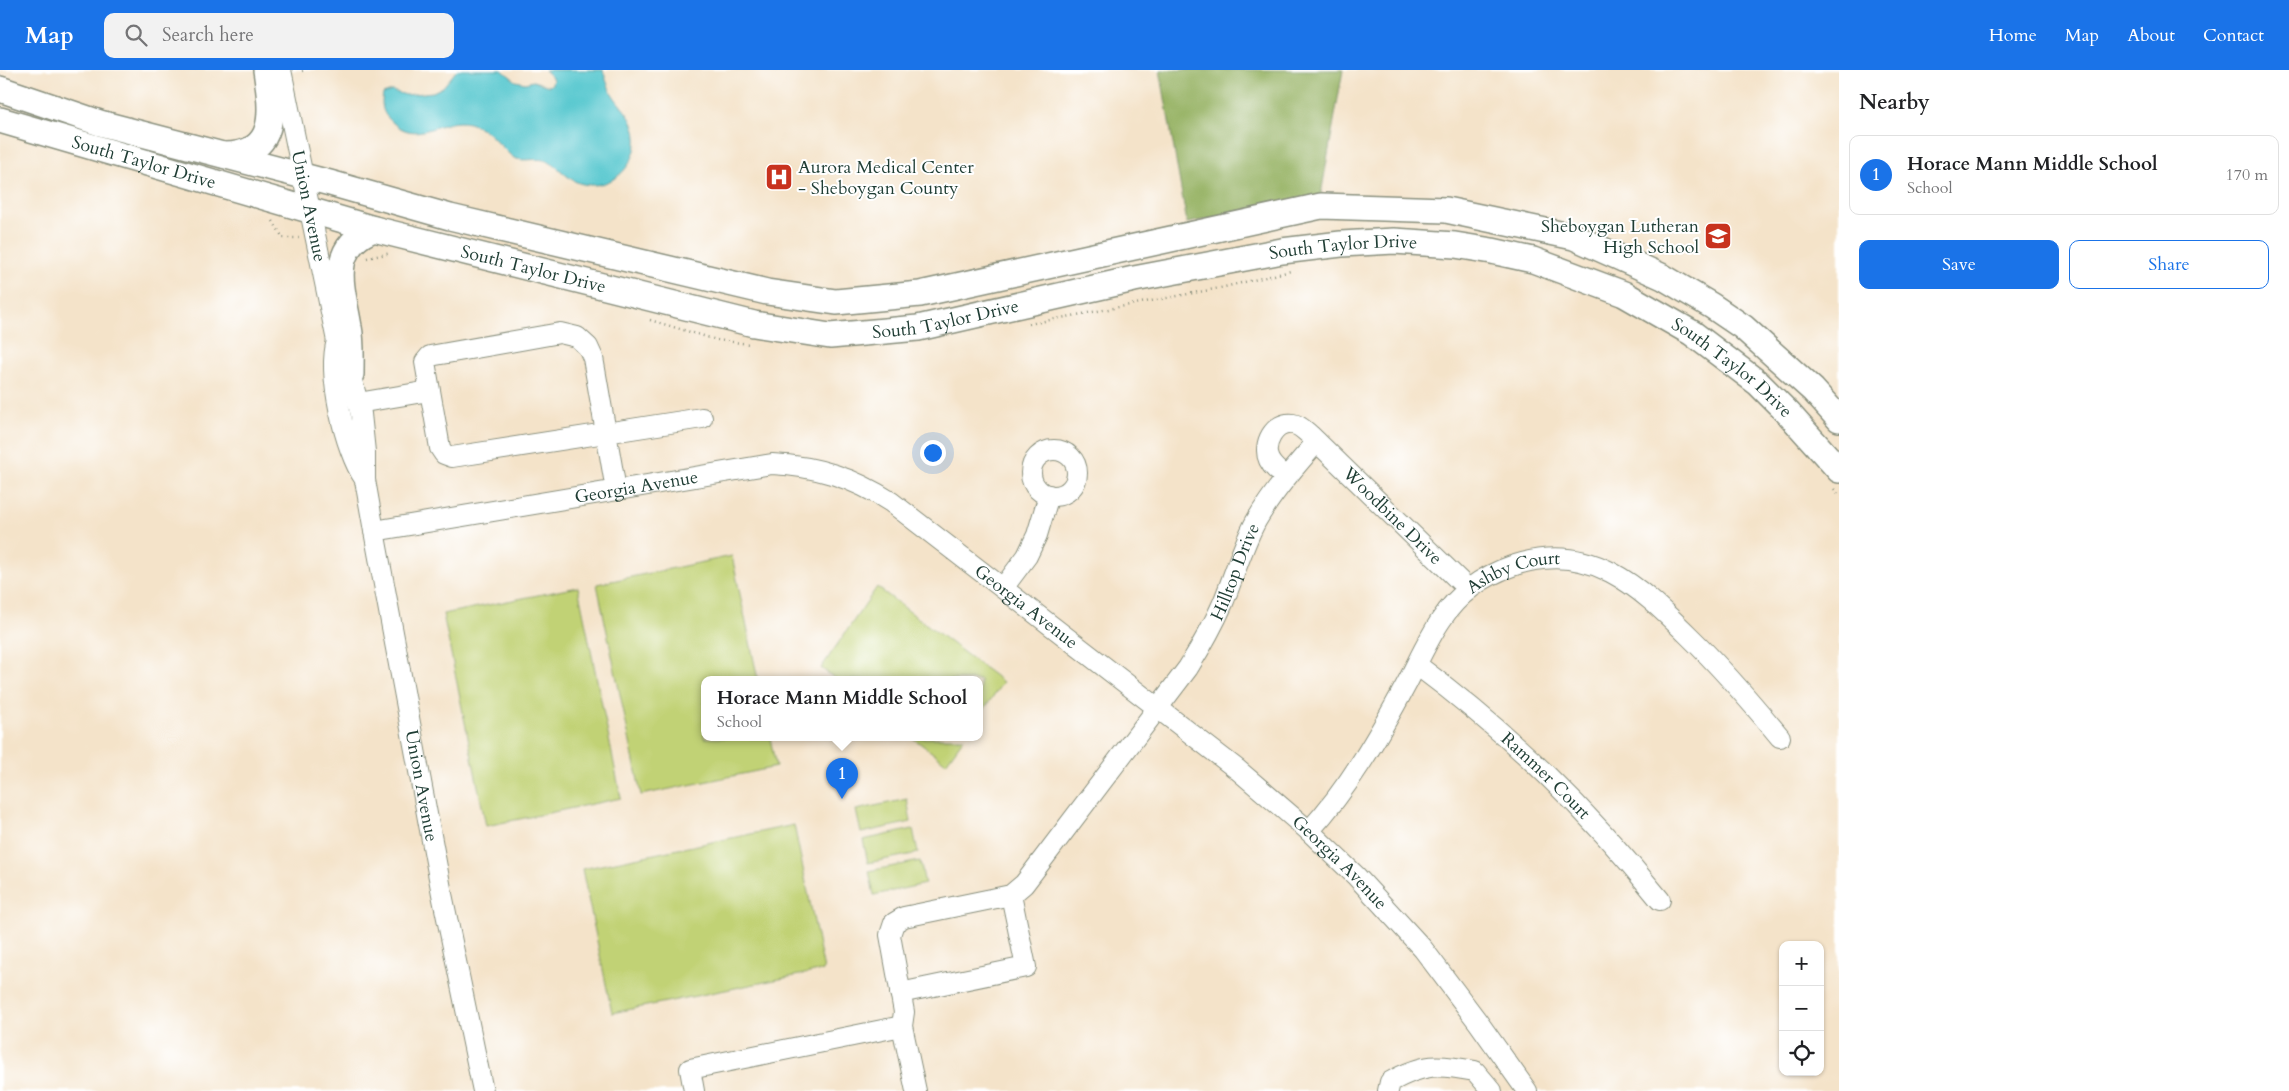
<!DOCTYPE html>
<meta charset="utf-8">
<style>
:root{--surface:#fff;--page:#f2f2f2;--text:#202124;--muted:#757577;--line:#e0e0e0;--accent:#1a73e8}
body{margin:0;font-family:Cardo,serif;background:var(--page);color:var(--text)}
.controls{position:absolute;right:15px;bottom:15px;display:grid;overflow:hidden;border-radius:10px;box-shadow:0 1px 4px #0004}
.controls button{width:45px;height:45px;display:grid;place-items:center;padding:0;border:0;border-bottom:1px solid var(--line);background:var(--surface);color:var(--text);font:25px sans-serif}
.you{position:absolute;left:932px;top:382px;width:18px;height:18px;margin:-12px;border:4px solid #fff;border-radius:50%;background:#1a73e8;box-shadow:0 0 0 8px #1a73e833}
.badge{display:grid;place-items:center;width:32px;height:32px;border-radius:50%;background:var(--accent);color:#fff;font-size:16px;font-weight:700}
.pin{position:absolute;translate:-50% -41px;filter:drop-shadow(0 1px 2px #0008)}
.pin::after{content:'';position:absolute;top:26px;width:18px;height:15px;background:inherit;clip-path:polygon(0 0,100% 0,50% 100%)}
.popup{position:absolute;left:701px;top:606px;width:282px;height:65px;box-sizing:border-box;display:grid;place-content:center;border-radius:10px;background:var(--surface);filter:drop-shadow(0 1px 4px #0005);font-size:16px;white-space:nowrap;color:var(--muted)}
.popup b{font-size:19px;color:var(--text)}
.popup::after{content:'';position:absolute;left:50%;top:100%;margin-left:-10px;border:10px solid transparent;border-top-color:var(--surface)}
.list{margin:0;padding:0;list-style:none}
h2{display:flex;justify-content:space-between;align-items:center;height:65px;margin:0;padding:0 20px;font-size:21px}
h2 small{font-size:16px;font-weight:400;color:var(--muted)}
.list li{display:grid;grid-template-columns:32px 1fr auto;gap:15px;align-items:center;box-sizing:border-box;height:80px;margin:0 10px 10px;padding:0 10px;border:1px solid var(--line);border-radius:10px}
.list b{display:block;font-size:19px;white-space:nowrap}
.list p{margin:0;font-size:16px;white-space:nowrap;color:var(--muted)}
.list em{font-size:16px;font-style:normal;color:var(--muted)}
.actions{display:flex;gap:10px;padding:15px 20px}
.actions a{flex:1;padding:11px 0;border:1px solid var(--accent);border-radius:10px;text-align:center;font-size:18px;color:var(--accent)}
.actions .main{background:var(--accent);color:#fff}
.icon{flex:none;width:28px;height:28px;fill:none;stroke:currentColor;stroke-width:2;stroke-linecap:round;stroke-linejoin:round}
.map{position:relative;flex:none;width:1839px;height:1021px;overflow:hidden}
header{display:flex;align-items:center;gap:30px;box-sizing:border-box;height:70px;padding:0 25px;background:var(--accent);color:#fff}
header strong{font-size:24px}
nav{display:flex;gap:28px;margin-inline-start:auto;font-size:18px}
.search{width:350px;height:45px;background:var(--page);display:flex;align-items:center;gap:12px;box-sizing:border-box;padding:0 18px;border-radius:10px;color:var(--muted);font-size:19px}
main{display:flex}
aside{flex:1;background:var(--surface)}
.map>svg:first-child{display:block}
.green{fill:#c1d275;stroke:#708854}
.forest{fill:#98b466;stroke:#5c784d}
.water{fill:#5cc9d0;stroke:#3e8382}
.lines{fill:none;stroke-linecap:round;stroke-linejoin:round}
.minor-casing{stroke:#8a907e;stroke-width:22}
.major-casing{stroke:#8a907e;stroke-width:28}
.path{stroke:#8a907e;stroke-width:2.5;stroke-dasharray:1 4;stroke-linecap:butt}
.minor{stroke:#fff;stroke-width:20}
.major{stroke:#fff;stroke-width:25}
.labels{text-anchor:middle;stroke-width:4;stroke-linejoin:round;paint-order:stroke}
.street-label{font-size:18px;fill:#1f3d34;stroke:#fff}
.poi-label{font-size:18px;fill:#1f3d34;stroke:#fff;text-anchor:start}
</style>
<header>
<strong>Map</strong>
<div class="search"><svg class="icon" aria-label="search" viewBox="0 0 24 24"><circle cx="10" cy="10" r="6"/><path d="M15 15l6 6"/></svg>Search here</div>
<nav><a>Home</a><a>Map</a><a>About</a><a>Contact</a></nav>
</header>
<main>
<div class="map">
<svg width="1839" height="1021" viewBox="0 0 1839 1021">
<rect width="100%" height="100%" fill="#fff"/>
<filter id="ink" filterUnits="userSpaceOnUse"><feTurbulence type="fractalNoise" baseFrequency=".02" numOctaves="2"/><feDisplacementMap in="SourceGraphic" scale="10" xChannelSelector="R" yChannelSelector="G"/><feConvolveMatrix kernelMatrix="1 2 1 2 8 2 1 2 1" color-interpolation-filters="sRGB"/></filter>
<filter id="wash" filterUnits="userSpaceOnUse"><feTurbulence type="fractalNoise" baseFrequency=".0096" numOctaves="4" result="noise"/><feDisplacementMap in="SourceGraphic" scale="20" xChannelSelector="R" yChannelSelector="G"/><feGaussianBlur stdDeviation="1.12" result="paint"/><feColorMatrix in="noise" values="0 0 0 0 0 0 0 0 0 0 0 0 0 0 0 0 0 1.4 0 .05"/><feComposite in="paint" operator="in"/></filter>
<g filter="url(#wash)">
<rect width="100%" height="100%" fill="#f4e3c9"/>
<!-- green -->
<g class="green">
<polygon points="732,486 758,610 704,610 704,668 770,668 776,697 641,725 597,514"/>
<polygon points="578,517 621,728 486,756 443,544"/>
<polygon points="877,517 1003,612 980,645 980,610 837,610 821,598"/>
<polygon points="913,668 964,668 946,693"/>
<polygon points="907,729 911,752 861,763 856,740"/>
<polygon points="794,755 824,900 612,943 582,799"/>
<polygon points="913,759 918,783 868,793 863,770"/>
<polygon points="920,791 925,814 874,825 869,801"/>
</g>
<!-- forest -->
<polygon class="forest" points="1160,0 1343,0 1320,130 1187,153"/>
<!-- water -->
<path class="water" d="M457,0H502L516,11L525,13L533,11L549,16L552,14L553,9L545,0H603C606,10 609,20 615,28C622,38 630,45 634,57C645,89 613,124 579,113C566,109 558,94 544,90C534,88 524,92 514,88C496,74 492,60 469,53C439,46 417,79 389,49C382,42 381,34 383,24L392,21L406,25L433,22L443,17Z"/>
</g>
<g filter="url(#ink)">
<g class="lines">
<!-- minor casing -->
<g class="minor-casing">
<g id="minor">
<path id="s1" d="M281,0L337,271L346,289L361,344L365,382V410L374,461L442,824L483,1021"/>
<path d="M337,271C327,303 345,381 364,408"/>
<polyline points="358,333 429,321"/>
<circle cx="1054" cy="403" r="23"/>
<path id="s2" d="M1286,407C1279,402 1273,398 1269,390C1262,375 1274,351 1293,354C1300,355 1305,361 1310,365L1468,519"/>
<path d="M616,420C608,376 601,332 593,288L588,277L577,267L560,263L430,286L425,292L440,378L444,384L452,387L702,348"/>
<path id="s3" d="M374,461L772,394C817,396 854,408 891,432L1238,700L1309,761L1356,806L1423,879L1478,952L1527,1021"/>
<polyline points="1003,518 1027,486 1037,465 1049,425"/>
<path id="s4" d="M1417,595C1511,665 1587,739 1660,830"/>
<path id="s5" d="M1309,761C1349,718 1379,665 1407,613C1418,592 1428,569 1441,550C1458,524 1483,506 1512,496C1590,469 1638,516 1689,566C1722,598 1751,632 1780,667"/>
<polyline points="900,923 1026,897 1011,825"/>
<polyline points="694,1021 690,999 902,956"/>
<path id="s6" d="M916,1021L902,956L904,942L890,865L894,853L904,847L1011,825L1024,814L1188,598C1201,577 1213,556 1223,533C1234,506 1242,477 1256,451C1273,422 1294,397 1317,372"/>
<path d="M1388,1021L1390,1012C1424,993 1438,994 1475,1001L1492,1021"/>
</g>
</g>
<!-- major casing -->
<g class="major-casing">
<g id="major">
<polyline points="0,19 100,53 330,113 450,147 767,222 836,232 920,224 1321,136 1446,140 1574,167 1663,207 1712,236 1743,257 1813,320 1839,349"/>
<path id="s7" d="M0,50L374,159L754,254L830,266L918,258L1134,209L1282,181L1341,174L1394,171L1455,175L1492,181L1533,190L1624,224L1692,263L1758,313L1789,344L1839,400"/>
<path d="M224,85C279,84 272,41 266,0"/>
<path d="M351,304C351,288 352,272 349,257C343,219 326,178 374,159"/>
</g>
</g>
<!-- path -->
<g class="path">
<polyline points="302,1 306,0"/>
<polyline points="273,151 283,168 299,168"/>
<polyline points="367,188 391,183"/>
<polyline points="650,250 717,270 749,274"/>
<polyline points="1029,254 1220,218 1291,201"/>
<polyline points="1834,419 1839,425"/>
</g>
<!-- minor -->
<use href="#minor" class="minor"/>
<!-- major -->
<use href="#major" class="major"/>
</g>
</g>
<!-- icons -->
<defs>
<g id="hospital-square" transform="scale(1.4375)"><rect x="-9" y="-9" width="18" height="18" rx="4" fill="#c8321e" stroke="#fff"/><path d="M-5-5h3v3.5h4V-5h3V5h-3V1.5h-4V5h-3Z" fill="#fff"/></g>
<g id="school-square" transform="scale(1.4375)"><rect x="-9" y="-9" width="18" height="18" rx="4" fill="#c8321e" stroke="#fff"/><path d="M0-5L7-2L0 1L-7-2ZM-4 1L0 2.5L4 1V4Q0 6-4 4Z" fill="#fff"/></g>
</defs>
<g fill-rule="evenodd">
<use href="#hospital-square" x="779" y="107"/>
<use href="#school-square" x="1718" y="166"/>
</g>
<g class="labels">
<!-- street labels -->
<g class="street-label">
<text dy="6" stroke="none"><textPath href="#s7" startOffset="150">South Taylor Drive</textPath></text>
<text dy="6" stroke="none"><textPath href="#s1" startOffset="139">Union Avenue</textPath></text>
<text dy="6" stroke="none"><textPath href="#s7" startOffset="1380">South Taylor Drive</textPath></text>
<text dy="6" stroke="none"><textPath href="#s7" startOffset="554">South Taylor Drive</textPath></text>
<text dy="6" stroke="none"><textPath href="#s7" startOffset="975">South Taylor Drive</textPath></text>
<text dy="6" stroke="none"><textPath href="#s7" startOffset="1800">South Taylor Drive</textPath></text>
<text dy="6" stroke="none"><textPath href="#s3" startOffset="266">Georgia Avenue</textPath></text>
<text dy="6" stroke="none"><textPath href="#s2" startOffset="212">Woodbine Drive</textPath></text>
<text dy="6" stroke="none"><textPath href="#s6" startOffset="688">Hilltop Drive</textPath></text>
<text dy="6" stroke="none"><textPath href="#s5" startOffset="340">Ashby Court</textPath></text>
<text dy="6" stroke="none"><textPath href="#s3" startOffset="701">Georgia Avenue</textPath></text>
<text dy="6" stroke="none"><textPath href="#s4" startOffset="170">Rammer Court</textPath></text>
<text dy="6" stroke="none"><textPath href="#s1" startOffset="731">Union Avenue</textPath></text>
<text dy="6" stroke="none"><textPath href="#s3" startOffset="1106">Georgia Avenue</textPath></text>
</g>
<!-- poi labels -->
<g class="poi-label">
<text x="798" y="103">Aurora Medical Center<tspan x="798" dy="21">- Sheboygan County</tspan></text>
<text x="1699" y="162" text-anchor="end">Sheboygan Lutheran<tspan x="1699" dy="21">High School</tspan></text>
</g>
</g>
</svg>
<div class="controls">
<button>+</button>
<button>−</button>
<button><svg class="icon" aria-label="locate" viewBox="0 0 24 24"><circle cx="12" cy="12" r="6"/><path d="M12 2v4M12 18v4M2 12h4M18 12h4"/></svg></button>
</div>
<div class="you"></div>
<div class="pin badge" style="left:842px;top:729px">1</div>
<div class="popup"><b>Horace Mann Middle School</b>School</div>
</div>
<aside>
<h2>Nearby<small></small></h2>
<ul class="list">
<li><span class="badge">1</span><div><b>Horace Mann Middle School</b><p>School</p></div><em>170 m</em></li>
</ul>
<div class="actions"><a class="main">Save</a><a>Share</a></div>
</aside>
</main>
